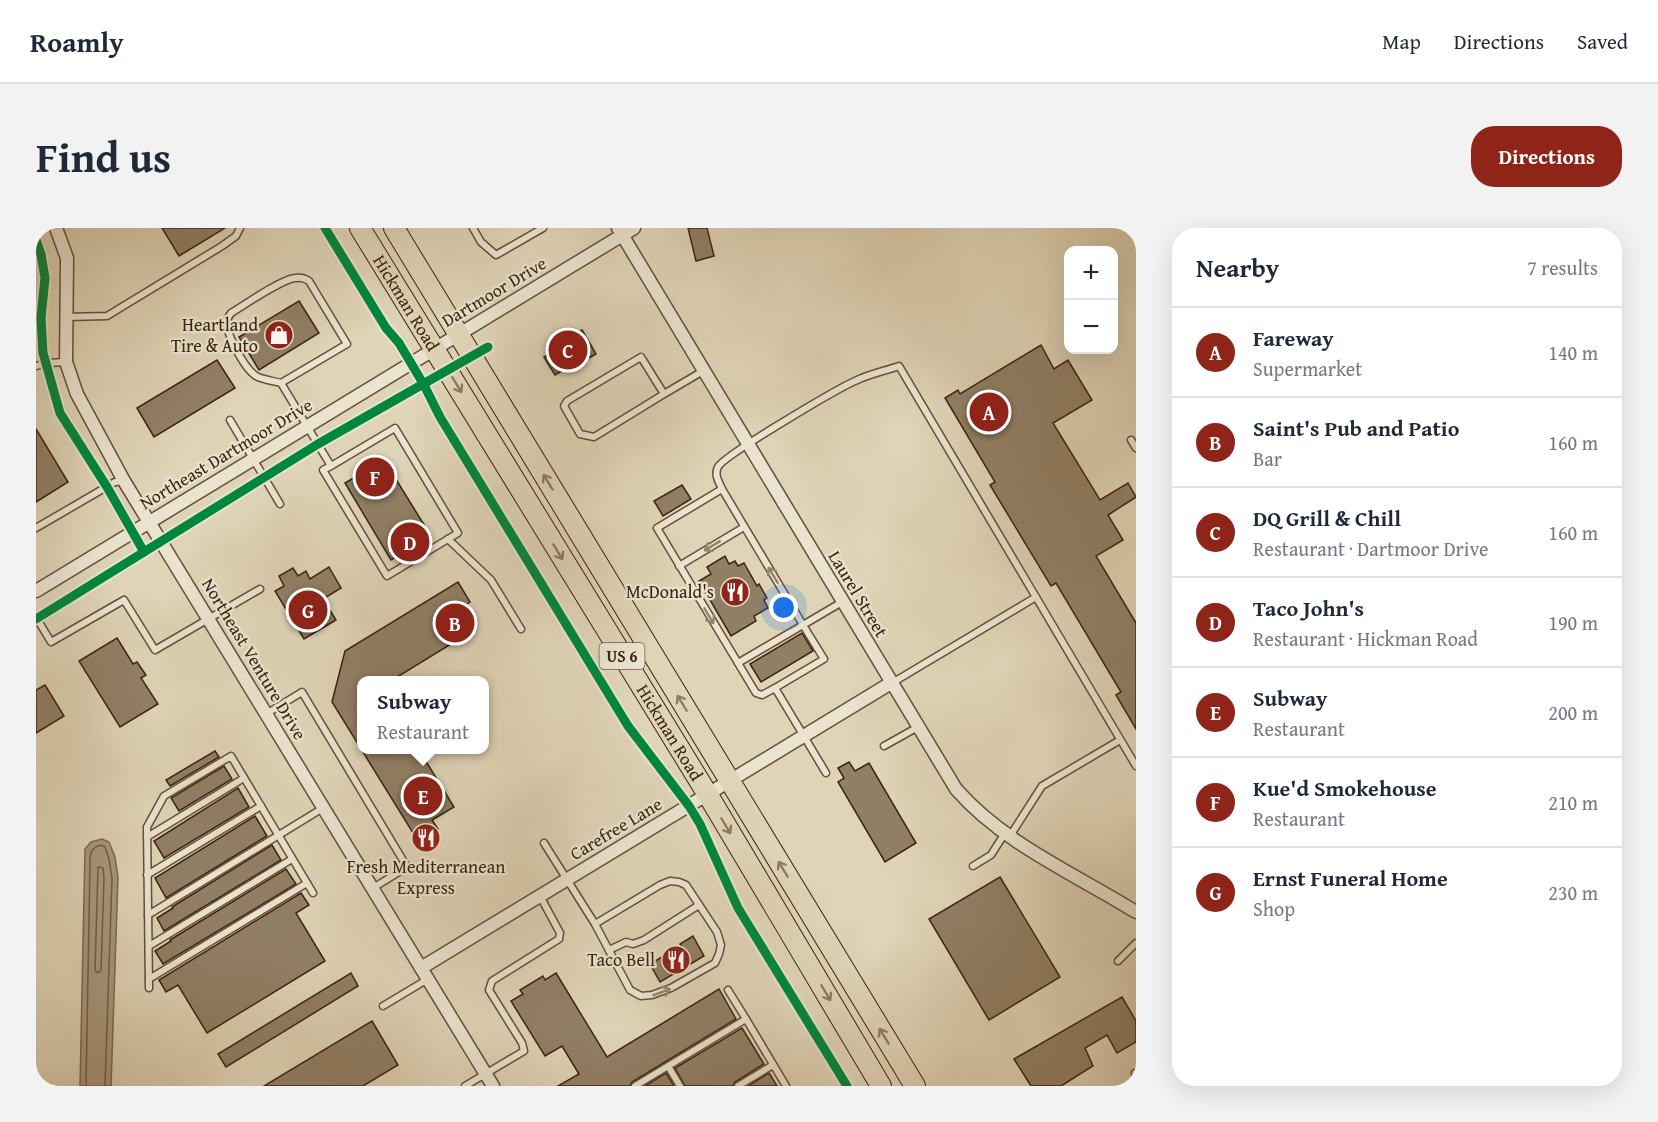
<!DOCTYPE html>
<meta charset="utf-8">
<style>
:root{--surface:#fff;--page:#f2f2f3;--text:#1f2937;--muted:#747a83;--line:#e0e1e3;--accent:#8f2418}
body{margin:0;font-family:"Gentium Book Plus",serif;background:var(--page);color:var(--text)}
.controls{position:absolute;right:18px;top:18px;display:grid;overflow:hidden;border-radius:12px;box-shadow:0 6px 24px #0002}
.controls button{width:54px;height:54px;display:grid;place-items:center;padding:0;border:0;border-bottom:2px solid var(--line);background:var(--surface);color:var(--text);font:30px sans-serif}
.you{position:absolute;left:748px;top:380px;width:21px;height:21px;margin:-15px;border:4px solid #fff;border-radius:50%;background:#1a73e8;box-shadow:0 0 0 9px #1a73e833}
.badge{display:grid;place-items:center;width:39px;height:39px;border-radius:50%;background:var(--accent);color:#fff;font-size:20px;font-weight:700}
.pin{position:absolute;translate:-50% -50%;border:3px solid #fff;box-shadow:0 2px 6px #0006}
.popup{position:absolute;left:321px;top:448px;width:132px;height:78px;box-sizing:border-box;display:grid;place-content:center;border-radius:12px;background:var(--surface);filter:drop-shadow(0 2px 4px #0005);font-size:20px;white-space:nowrap;color:var(--muted)}
.popup b{font-size:22px;color:var(--text)}
.popup::after{content:'';position:absolute;left:50%;top:100%;margin-left:-12px;border:12px solid transparent;border-top-color:var(--surface)}
.list{margin:0;padding:0;list-style:none}
h2{display:flex;justify-content:space-between;align-items:center;height:78px;margin:0;padding:0 24px;font-size:26px}
h2 small{font-size:20px;font-weight:400;color:var(--muted)}
.list li{display:grid;grid-template-columns:39px 1fr auto;gap:18px;align-items:center;box-sizing:border-box;height:90px;padding:0 24px;border-top:2px solid var(--line)}
.list b{display:block;font-size:22px;white-space:nowrap}
.list p{margin:0;font-size:20px;white-space:nowrap;color:var(--muted)}
.list em{font-size:20px;font-style:normal;color:var(--muted)}
.map{position:relative;flex:none;width:1100px;height:858px;overflow:hidden;border-radius:24px}
header{display:flex;align-items:center;gap:36px;box-sizing:border-box;height:84px;padding:0 30px;background:var(--surface);border-bottom:2px solid var(--line)}
header strong{font-size:28px}
nav{display:flex;gap:33px;margin-inline-start:auto;font-size:21px}
.intro{display:flex;align-items:center;justify-content:space-between;box-sizing:border-box;height:144px;padding:0 36px}
h1{margin:0;font-size:42px}
.button{padding:15px 27px;border-radius:24px;background:var(--accent);color:#fff;font-size:21px;font-weight:700}
main{display:flex;gap:36px;padding:0 36px}
aside{flex:1;background:var(--surface);border-radius:24px;box-shadow:0 6px 24px #0002}
.map>svg:first-child{display:block}
.water{fill:#a8987d;stroke:#7d6951;stroke-width:1.5}
.lines{fill:none;stroke-linecap:round;stroke-linejoin:round}
.shore{stroke:#725e46;stroke-width:1.5}
.building{fill:#917f65;stroke:#3c230e;stroke-width:1.5}
.service-casing{stroke:#654f38;stroke-width:9}
.minor-casing{stroke:#654f38;stroke-width:15}
.trunk-casing{stroke:#3c230e;stroke-width:22}
.service{stroke:#eae3d0;stroke-width:6}
.minor{stroke:#eae3d0;stroke-width:12}
.trunk{stroke:#dfd4b6;stroke-width:20}
.cycleway-casing{stroke:#eae3d0;stroke-width:13}
.cycleway{stroke:#00873e;stroke-width:9}
.oneway{stroke:#8e7c62}
.oneway2{stroke:#93836f}
.labels{text-anchor:middle;stroke-width:4.5;stroke-linejoin:round;paint-order:stroke}
.shield{fill:#eae3d0;stroke:#705d48;stroke-width:1.5}
.shield-label{font-size:16px;font-weight:bold;fill:#3c230e}
.street-label{font-size:18px;fill:#3c230e;stroke:#eae3d0}
.poi-label{font-size:18px;fill:#3c230e;stroke:#eae3d0;text-anchor:end}
</style>
<header>
<strong>Roamly</strong>
<nav><a>Map</a><a>Directions</a><a>Saved</a></nav>
</header>
<div class="intro"><h1>Find us</h1><a class="button">Directions</a></div>
<main>
<div class="map">
<svg width="1100" height="858" viewBox="0 0 1100 858">
<rect width="100%" height="100%" fill="#dfd4b6"/>
<filter id="stains"><feTurbulence type="fractalNoise" baseFrequency=".00333" numOctaves="4"/><feColorMatrix values="0 0 0 0 .2 0 0 0 0 .09 0 0 0 0 .02 0 0 0 .5 -.17"/></filter>
<radialGradient id="worn" r=".72"><stop offset=".6" stop-color="#630" stop-opacity="0"/><stop offset="1" stop-color="#630" stop-opacity=".3"/></radialGradient>
<!-- water -->
<polygon class="water" points="66,611 73,614 79,629 82,649 75,858 44,858 49,621 55,614"/>
<g class="lines">
<!-- shore -->
<g class="shore">
<polygon points="62,639 67,640 68,651 65,742 62,745 59,742"/>
<path d="M50,858L54,636C54,626 54,620 65,617L69,619L73,631L76,650L69,858"/>
</g>
</g>
<!-- building -->
<g class="building">
<polygon points="126,0 189,0 143,28"/>
<polygon points="652,0 671,0 678,28 660,33"/>
<polygon points="263,73 283,105 223,142 203,109"/>
<polygon points="546,102 560,126 530,143 529,141 519,147 508,129 519,123 517,119"/>
<polygon points="1005,117 1018,141 1032,132 1056,172 1017,195 1064,272 1092,255 1100,269 1072,287 1087,312 1060,328 1100,395 1100,501 1080,467 1085,464 1020,355 1015,358 954,257 959,254 909,170 922,162 924,166"/>
<polygon points="181,132 199,160 118,209 101,180"/>
<polygon points="0,201 32,254 0,274"/>
<polygon points="348,232 395,308 355,332 309,255"/>
<polygon points="646,257 655,271 627,288 618,273"/>
<polygon points="689,328 693,336 699,333 702,338 708,335 721,358 723,356 731,370 728,372 732,380 718,388 720,393 695,408 663,353 675,346 671,339"/>
<polygon points="293,339 305,360 287,371 300,392 268,411 239,363 248,358 243,348 257,340 262,348 270,343 274,351"/>
<polygon points="422,354 434,374 425,380 438,402 361,449 360,453 326,453 326,522 383,522 418,579 396,592 402,601 382,613 296,474 309,423"/>
<polygon points="766,405 777,423 725,454 714,436"/>
<polygon points="81,410 97,436 101,434 110,447 105,450 122,476 84,499 43,433"/>
<polygon points="9,457 28,488 0,505 0,462"/>
<polygon points="179,523 183,529 134,558 130,552"/>
<polygon points="813,534 819,543 833,535 880,615 849,634 802,554 808,550 802,540"/>
<polygon points="188,538 196,551 143,583 135,570"/>
<polygon points="202,560 213,579 128,630 118,613"/>
<polygon points="219,588 231,608 130,670 119,650"/>
<polygon points="236,617 245,632 128,703 121,690 137,680 136,679"/>
<polygon points="250,641 260,656 127,736 119,723 135,713 134,712"/>
<polygon points="964,649 1024,749 953,792 893,691"/>
<polygon points="265,665 273,677 260,685 289,733 171,805 142,757 130,764 123,752"/>
<polygon points="657,708 668,728 624,754 614,736 645,718 644,716"/>
<polygon points="315,745 322,758 190,839 182,826"/>
<polygon points="520,745 571,829 683,761 700,791 596,854 594,858 522,858 543,846 526,818 509,828 475,773 487,766 484,762 507,748 509,752"/>
<polygon points="1086,769 1100,793 1100,814 1081,825 1071,807 1049,820 1057,838 1025,858 995,858 978,831"/>
<polygon points="336,793 362,837 327,858 228,858"/>
<polygon points="706,800 728,836 699,854 697,858 649,858 639,840"/>
<polygon points="630,845 638,858 609,858"/>
<polygon points="733,845 741,858 712,858"/>
</g>
<g class="lines">
<!-- service casing -->
<g class="service-casing">
<g id="service">
<polyline points="437,0 445,14 460,27 507,0"/>
<polyline points="30,89 71,88 186,18 200,8 204,0"/>
<polyline points="0,138 11,135 30,134"/>
<path d="M245,155C238,153 229,152 222,149C209,143 191,107 190,93L195,85C210,76 244,52 259,50C265,49 269,50 273,53L311,116L245,155L295,238L359,200L422,305L351,348L287,242L295,238"/>
<polyline points="628,166 558,209 544,206 528,178 531,173 605,129 628,166 667,143"/>
<polyline points="194,192 244,276"/>
<polyline points="1095,212 1100,220"/>
<polyline points="686,261 621,300 720,465 726,467 739,460"/>
<polyline points="0,300 79,254 88,253"/>
<polyline points="412,311 455,352 485,401"/>
<polyline points="643,338 708,299"/>
<polyline points="0,389 15,414 88,372 119,422 224,361"/>
<path d="M702,435L767,397L686,261C683,254 678,247 682,239C687,228 801,161 819,153C833,146 849,143 863,138L1100,538"/>
<polyline points="856,455 1000,369"/>
<polyline points="230,486 266,464 371,639 337,660"/>
<polyline points="848,518 882,499"/>
<polyline points="790,545 739,460 788,431 767,397 806,374"/>
<polyline points="974,608 1006,558 1084,512"/>
<polyline points="111,609 208,550"/>
<polyline points="508,615 559,696 594,762 605,768 616,767 635,760 679,735 683,726 685,717 681,704 650,657 643,654 634,653 624,657 559,696"/>
<polyline points="937,638 955,627 969,605"/>
<polyline points="111,647 225,578"/>
<polyline points="112,687 287,580"/>
<polyline points="113,718 256,631"/>
<polyline points="573,722 590,714 597,716 608,712 663,677"/>
<polyline points="1082,733 1100,715"/>
<polyline points="113,751 271,655"/>
<polyline points="113,760 111,599 128,568 195,528 277,665"/>
<polyline points="692,762 710,791"/>
<polyline points="347,778 392,751"/>
<polyline points="632,838 644,858"/>
<polyline points="1099,845 1100,847"/>
<polyline points="429,858 488,823 486,815 453,762 456,753 523,711 524,705 504,668"/>
<polyline points="599,858 710,791 750,858"/>
<polyline points="702,858 737,837"/>
</g>
</g>
<!-- minor casing -->
<g class="minor-casing">
<g id="minor">
<polyline points="20,0 31,30 30,134 41,166 88,253 457,858"/>
<path d="M582,0L920,561C968,616 1039,646 1100,684"/>
<polyline points="0,363 598,0"/>
<polyline points="385,740 855,455"/>
</g>
</g>
<!-- trunk casing -->
<g class="trunk-casing">
<g id="trunk">
<path id="s1" d="M324,0L672,567L845,858"/>
<polyline points="358,0 879,858"/>
</g>
</g>
<!-- service -->
<use href="#service" class="service"/>
<!-- minor -->
<use href="#minor" class="minor"/>
<!-- trunk -->
<use href="#trunk" class="trunk"/>
<!-- cycleway casing -->
<g class="cycleway-casing">
<g id="cycleway">
<polyline points="289,0 350,100 363,115 388,157 404,189 592,498 653,578 664,596 702,680 811,858"/>
<polyline points="0,12 5,26 9,50 5,90 7,125 24,185 71,259 108,324"/>
<polyline points="0,391 282,216 452,119"/>
</g>
</g>
<!-- cycleway -->
<use href="#cycleway" class="cycleway"/>
</g>
<!-- one-way arrows -->
<defs><path id="oneway-shaft" d="M-6 0H5M1.5-3L5.5 0L1.5 3" fill="none" stroke-width="1.6" stroke-linecap="round" stroke-linejoin="round" transform="scale(1.5)"/></defs>
<g class="oneway">
<use href="#oneway-shaft" transform="translate(421 157) rotate(59)"/>
<use href="#oneway-shaft" transform="translate(512 254) rotate(-121)"/>
<use href="#oneway-shaft" transform="translate(522 324) rotate(59)"/>
<use href="#oneway-shaft" transform="translate(646 475) rotate(-121)"/>
<use href="#oneway-shaft" transform="translate(690 598) rotate(59)"/>
<use href="#oneway-shaft" transform="translate(747 641) rotate(-121)"/>
<use href="#oneway-shaft" transform="translate(790 765) rotate(59)"/>
<use href="#oneway-shaft" transform="translate(848 808) rotate(-121)"/>
</g>
<g class="oneway2">
<use href="#oneway-shaft" transform="translate(676 318) rotate(149)"/>
<use href="#oneway-shaft" transform="translate(737 347) rotate(-121)"/>
<use href="#oneway-shaft" transform="translate(673 388) rotate(59)"/>
<use href="#oneway-shaft" transform="translate(626 764) rotate(-21)"/>
</g>
<!-- icons -->
<defs>
<g id="shop-disc" transform="scale(1.5)"><circle r="9.5" fill="#8f2418" stroke="#eae3d0"/><path d="M-5-2.5h2.3a2.7 3.5 0 0 1 5.4 0H5L5.5 6h-11ZM-1.5-2.5h3a1.5 2.3 0 0 0-3 0Z" fill="#fff"/></g>
<g id="restaurant-disc" transform="scale(1.5)"><circle r="9.5" fill="#8f2418" stroke="#eae3d0"/><path d="M-5-6h1v4h1v-4h1v4h1v-4h1v5L-1.5 .5V6h-2V.5L-5-1ZM5-6V6H3V1.5H1.5Q1.5-4 5-6Z" fill="#fff"/></g>
</defs>
<g fill-rule="evenodd">
<use href="#shop-disc" x="243" y="107"/>
<use href="#restaurant-disc" x="699" y="364"/>
<use href="#restaurant-disc" x="390" y="610"/>
<use href="#restaurant-disc" x="640" y="732"/>
</g>
<g class="labels">
<!-- shield labels -->
<rect class="shield" x="563.5" y="415" width="45" height="26" rx="4.5"/>
<g class="shield-label">
<text x="586" y="434">US 6</text>
</g>
<!-- street labels -->
<g class="street-label">
<text transform="translate(458 64) rotate(-31)" y="6">Dartmoor Drive</text>
<text dy="6" stroke="none"><textPath href="#s1" startOffset="88">Hickman Road</textPath></text>
<text transform="translate(190 226) rotate(-31)" y="6">Northeast Dartmoor Drive</text>
<text transform="translate(822 366) rotate(59)" y="6">Laurel Street</text>
<text transform="translate(218 431) rotate(59)" y="6">Northeast Venture Drive</text>
<text dy="6" stroke="none"><textPath href="#s1" startOffset="592">Hickman Road</textPath></text>
<text transform="translate(580 601) rotate(-31)" y="6">Carefree Lane</text>
</g>
<!-- poi labels -->
<g class="poi-label">
<text x="222" y="103">Heartland<tspan x="222" dy="21">Tire &amp; Auto</tspan></text>
<text x="678" y="370">McDonald's</text>
<text x="390" y="645" text-anchor="middle">Fresh Mediterranean<tspan x="390" dy="21">Express</tspan></text>
<text x="619" y="738">Taco Bell</text>
</g>
</g>
<rect width="100%" height="100%" filter="url(#stains)"/>
<rect width="100%" height="100%" fill="url(#worn)"/>
</svg>
<div class="controls">
<button>+</button>
<button>−</button>
</div>
<div class="you"></div>
<div class="pin badge" style="left:953px;top:184px">A</div>
<div class="pin badge" style="left:419px;top:395px">B</div>
<div class="pin badge" style="left:532px;top:122px">C</div>
<div class="pin badge" style="left:374px;top:314px">D</div>
<div class="pin badge" style="left:387px;top:568px">E</div>
<div class="popup"><b>Subway</b>Restaurant</div>
<div class="pin badge" style="left:339px;top:249px">F</div>
<div class="pin badge" style="left:272px;top:382px">G</div>
</div>
<aside>
<h2>Nearby<small>7 results</small></h2>
<ul class="list">
<li><span class="badge">A</span><div><b>Fareway</b><p>Supermarket</p></div><em>140 m</em></li>
<li><span class="badge">B</span><div><b>Saint's Pub and Patio</b><p>Bar</p></div><em>160 m</em></li>
<li><span class="badge">C</span><div><b>DQ Grill &amp; Chill</b><p>Restaurant · Dartmoor Drive</p></div><em>160 m</em></li>
<li><span class="badge">D</span><div><b>Taco John's</b><p>Restaurant · Hickman Road</p></div><em>190 m</em></li>
<li><span class="badge">E</span><div><b>Subway</b><p>Restaurant</p></div><em>200 m</em></li>
<li><span class="badge">F</span><div><b>Kue'd Smokehouse</b><p>Restaurant</p></div><em>210 m</em></li>
<li><span class="badge">G</span><div><b>Ernst Funeral Home</b><p>Shop</p></div><em>230 m</em></li>
</ul>
</aside>
</main>
